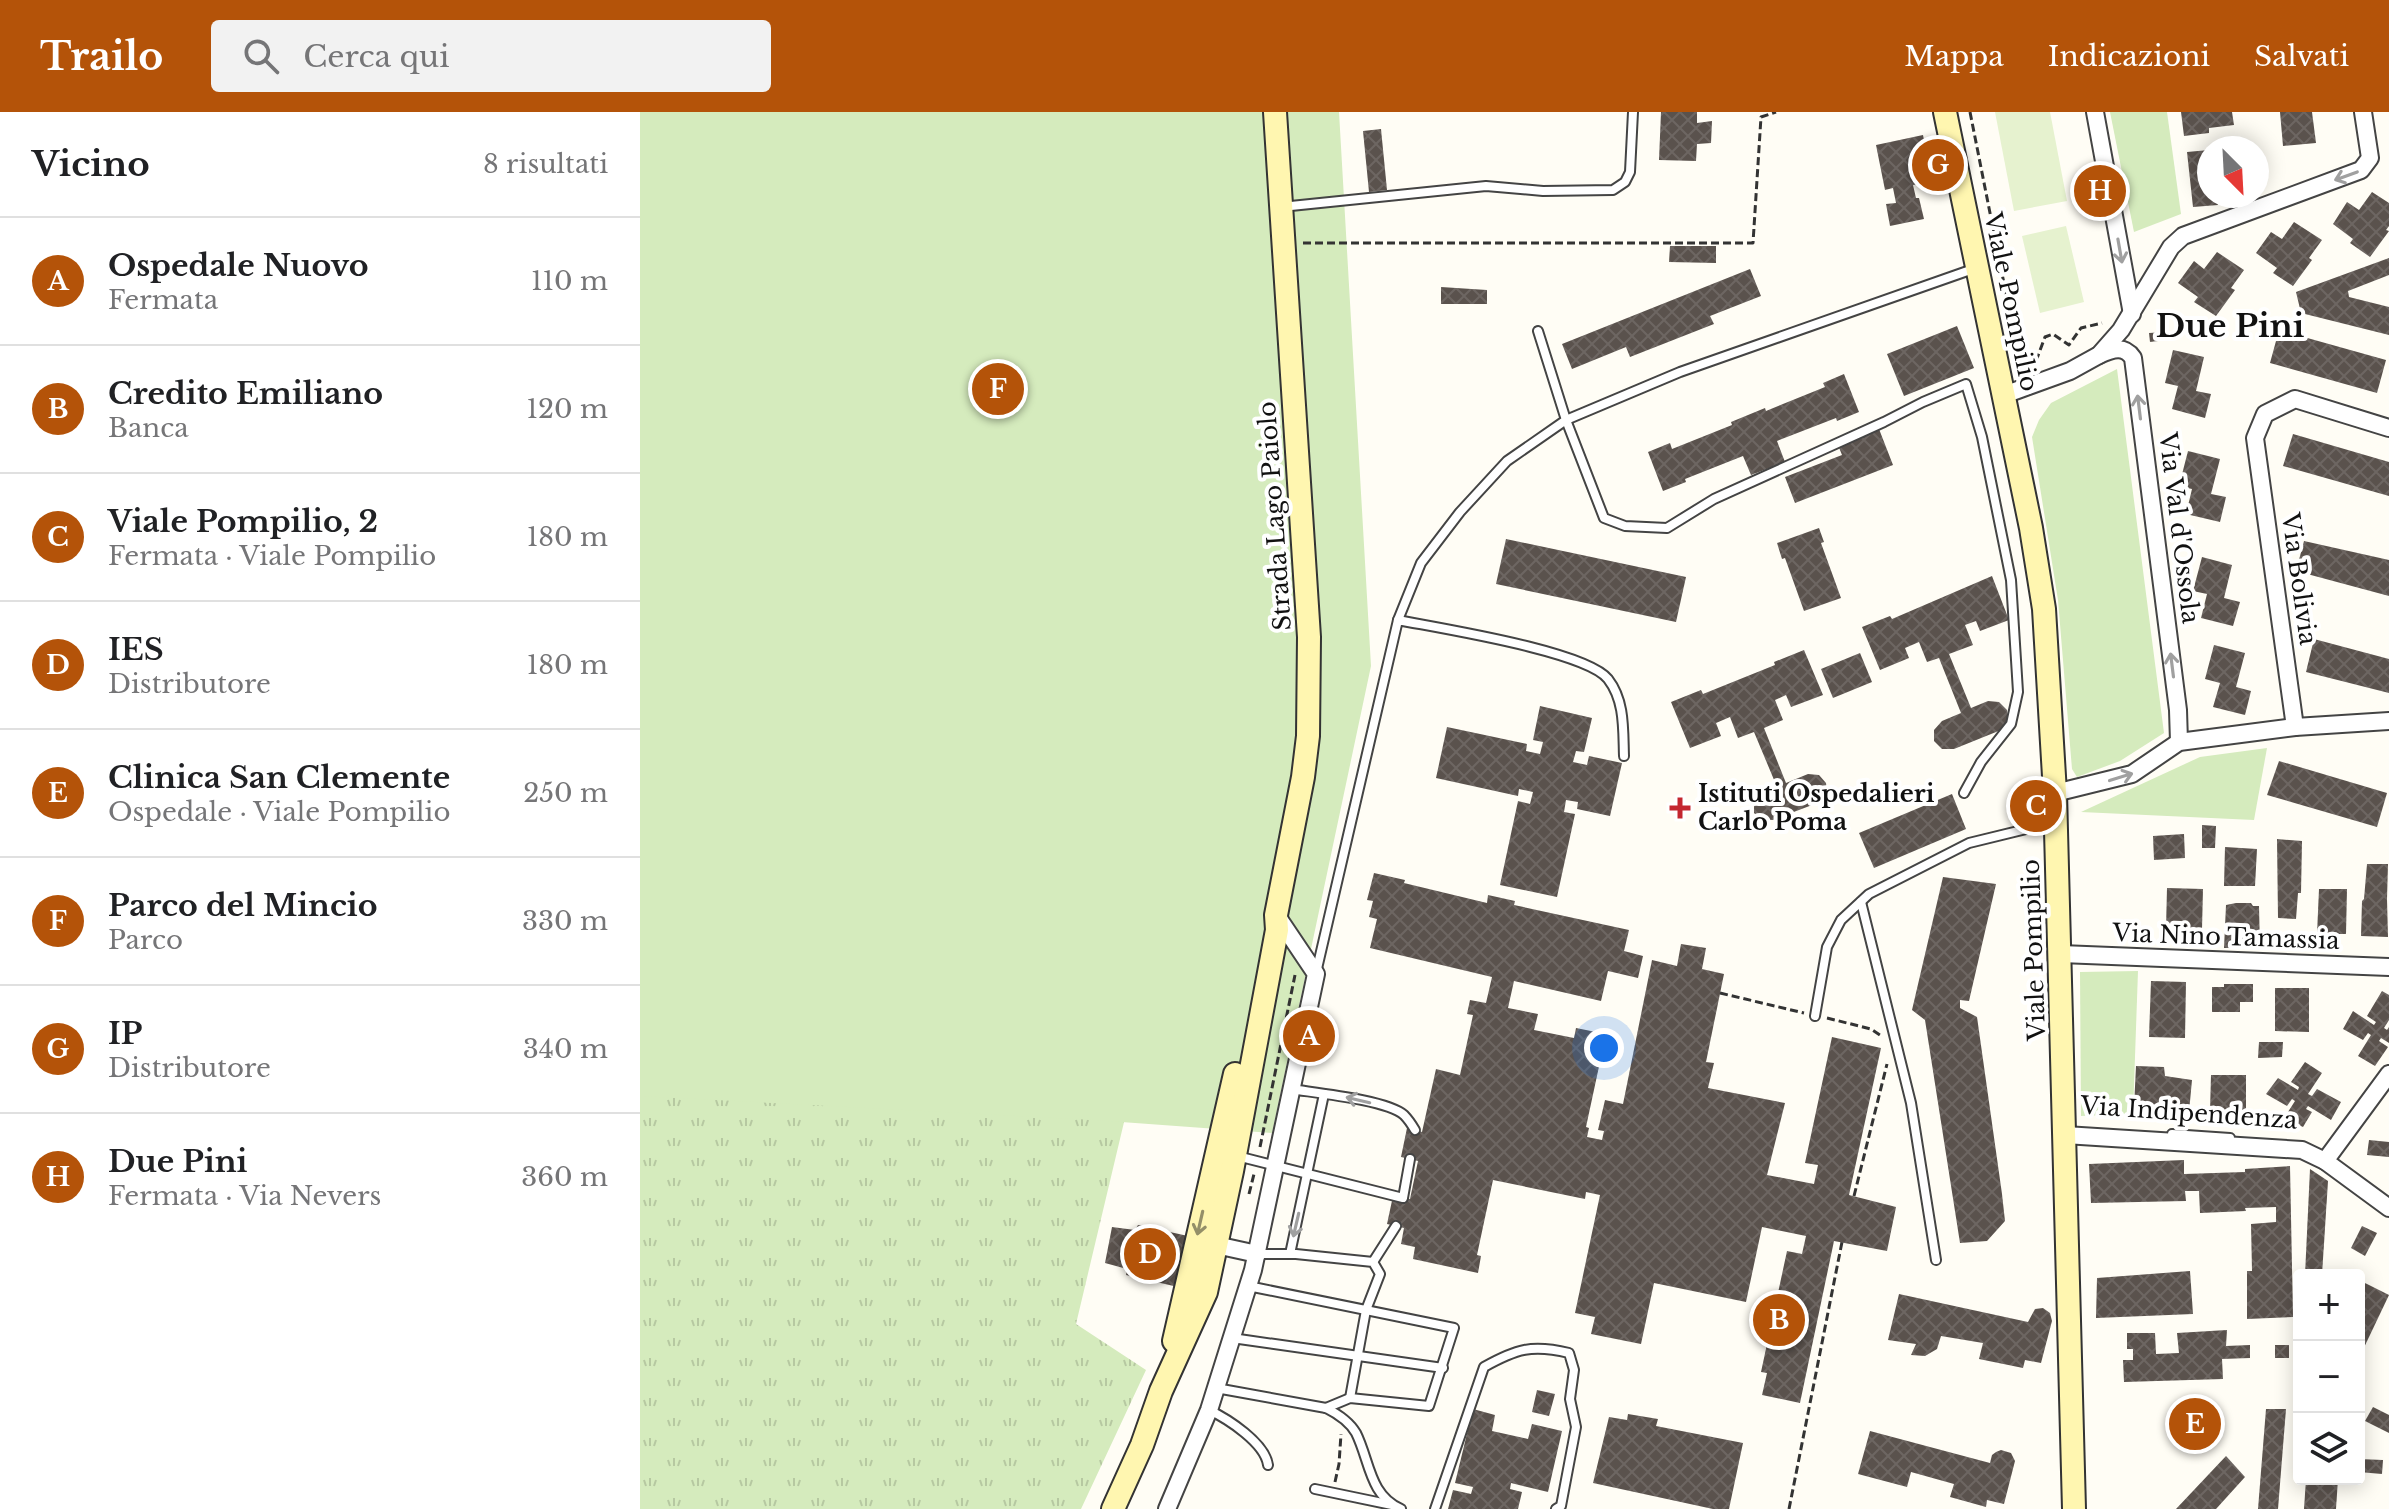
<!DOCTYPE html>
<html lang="it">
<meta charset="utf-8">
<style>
:root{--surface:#fff;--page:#f2f2f2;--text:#202124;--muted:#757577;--line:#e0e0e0;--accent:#b45309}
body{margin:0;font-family:"Libre Baskerville",serif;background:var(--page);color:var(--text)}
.controls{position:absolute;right:24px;bottom:24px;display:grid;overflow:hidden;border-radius:8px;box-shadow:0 4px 20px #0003}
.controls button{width:72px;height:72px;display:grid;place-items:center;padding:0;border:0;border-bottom:2px solid var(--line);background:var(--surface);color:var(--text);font:40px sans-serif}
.compass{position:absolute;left:1557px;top:24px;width:72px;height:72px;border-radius:50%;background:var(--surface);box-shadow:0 4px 20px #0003;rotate:156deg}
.you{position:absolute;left:964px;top:936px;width:28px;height:28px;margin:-20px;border:6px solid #fff;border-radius:50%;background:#1a73e8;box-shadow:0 0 0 12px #1a73e833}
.badge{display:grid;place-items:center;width:52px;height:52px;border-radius:50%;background:var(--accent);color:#fff;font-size:26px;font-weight:700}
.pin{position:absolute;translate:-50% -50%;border:4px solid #fff;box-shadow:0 2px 8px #0006}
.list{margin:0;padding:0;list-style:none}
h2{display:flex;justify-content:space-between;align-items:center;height:104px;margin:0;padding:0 32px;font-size:34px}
h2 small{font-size:26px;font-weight:400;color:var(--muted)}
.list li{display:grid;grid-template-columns:52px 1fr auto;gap:24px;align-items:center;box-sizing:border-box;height:128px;padding:0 32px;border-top:2px solid var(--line)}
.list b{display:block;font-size:30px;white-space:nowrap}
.list p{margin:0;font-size:26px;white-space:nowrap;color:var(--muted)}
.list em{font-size:26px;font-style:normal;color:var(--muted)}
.icon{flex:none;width:44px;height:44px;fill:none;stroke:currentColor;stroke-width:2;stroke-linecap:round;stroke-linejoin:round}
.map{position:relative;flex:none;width:1749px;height:1397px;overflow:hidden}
header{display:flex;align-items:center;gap:48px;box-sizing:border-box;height:112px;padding:0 40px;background:var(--accent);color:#fff}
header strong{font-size:38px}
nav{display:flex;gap:44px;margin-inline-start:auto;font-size:28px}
.search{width:560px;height:72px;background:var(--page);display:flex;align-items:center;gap:20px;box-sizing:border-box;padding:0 28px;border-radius:8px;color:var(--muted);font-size:30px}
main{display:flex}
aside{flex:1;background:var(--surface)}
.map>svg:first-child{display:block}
.grass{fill:url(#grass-tufts)}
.park{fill:#d5ebbd}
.pitch{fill:#e6f2cf}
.building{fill:url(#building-cross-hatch)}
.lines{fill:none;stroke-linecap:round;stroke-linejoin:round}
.lane-casing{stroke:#444;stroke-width:12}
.street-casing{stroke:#444;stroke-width:20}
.secondary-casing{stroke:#333;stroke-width:26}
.path{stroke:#333;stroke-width:3;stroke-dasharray:8 4;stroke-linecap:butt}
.lane{stroke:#fff;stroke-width:8}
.street{stroke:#fff;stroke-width:16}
.secondary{stroke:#fff6b0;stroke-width:22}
.oneway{stroke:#a0a0a0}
.oneway2{stroke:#948f68}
.poi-dot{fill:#c4262e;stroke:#fff;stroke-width:3}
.labels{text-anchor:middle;stroke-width:8;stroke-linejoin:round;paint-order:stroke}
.street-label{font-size:24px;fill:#111;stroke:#fff}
.poi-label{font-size:24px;font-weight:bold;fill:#111;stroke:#fff;text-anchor:start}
.district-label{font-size:32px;font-weight:bold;fill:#111;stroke:#fff}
</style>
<header>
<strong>Trailo</strong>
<div class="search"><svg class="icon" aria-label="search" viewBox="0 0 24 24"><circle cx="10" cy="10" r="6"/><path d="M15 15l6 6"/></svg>Cerca qui</div>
<nav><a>Mappa</a><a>Indicazioni</a><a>Salvati</a></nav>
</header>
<main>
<aside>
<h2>Vicino<small>8 risultati</small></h2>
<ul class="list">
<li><span class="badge">A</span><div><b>Ospedale Nuovo</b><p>Fermata</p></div><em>110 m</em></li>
<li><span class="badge">B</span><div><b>Credito Emiliano</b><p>Banca</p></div><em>120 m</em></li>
<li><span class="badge">C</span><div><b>Viale Pompilio, 2</b><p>Fermata · Viale Pompilio</p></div><em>180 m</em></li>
<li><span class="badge">D</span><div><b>IES</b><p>Distributore</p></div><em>180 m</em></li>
<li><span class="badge">E</span><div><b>Clinica San Clemente</b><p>Ospedale · Viale Pompilio</p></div><em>250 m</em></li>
<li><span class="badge">F</span><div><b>Parco del Mincio</b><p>Parco</p></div><em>330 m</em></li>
<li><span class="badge">G</span><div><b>IP</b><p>Distributore</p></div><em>340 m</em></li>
<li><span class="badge">H</span><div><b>Due Pini</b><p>Fermata · Via Nevers</p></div><em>360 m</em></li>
</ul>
</aside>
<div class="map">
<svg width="1749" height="1397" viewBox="0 0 1749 1397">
<defs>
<pattern id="grass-tufts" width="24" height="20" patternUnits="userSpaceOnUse" patternTransform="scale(2)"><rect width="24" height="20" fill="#d5ebbd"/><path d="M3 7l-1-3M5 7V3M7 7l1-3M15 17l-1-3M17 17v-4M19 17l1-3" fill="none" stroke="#b6c8a1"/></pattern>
<pattern id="building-cross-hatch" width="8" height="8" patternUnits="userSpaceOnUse" patternTransform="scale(2)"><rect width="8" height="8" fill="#5a524d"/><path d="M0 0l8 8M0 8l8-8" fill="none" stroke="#6d6662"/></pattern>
</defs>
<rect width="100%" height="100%" fill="#fffdf5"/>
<!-- grass -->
<polygon class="grass" points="0,0 490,985 436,1212 506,1258 441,1397 0,1397"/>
<!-- park -->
<g class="park">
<polygon points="0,0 699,0 731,554 632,1021 454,1008 0,984"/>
<polygon points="1470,0 1527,0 1541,102 1494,120"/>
<polygon points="1477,257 1524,621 1480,649 1437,665 1432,657 1418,488 1392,325 1399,308 1411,291"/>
<polygon points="1627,636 1614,708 1441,700 1560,645"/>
<polygon points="1498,859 1493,1002 1441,1004 1440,860"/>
</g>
<!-- pitch -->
<g class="pitch">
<polygon points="1355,0 1410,0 1427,89 1374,99"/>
<polygon points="1426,114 1444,190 1400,201 1382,124"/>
</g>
<!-- building -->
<g class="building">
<polygon points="1021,0 1057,0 1057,11 1072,9 1071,31 1057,32 1056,49 1019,48"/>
<polygon points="1541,0 1592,0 1594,13 1569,16 1569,21 1544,24"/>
<polygon points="1640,0 1672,0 1676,31 1643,34"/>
<polygon points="741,17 747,78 729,80 723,19"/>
<polygon points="1283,23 1292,69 1273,73 1276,86 1279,86 1284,107 1250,114 1246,92 1256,91 1253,76 1245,78 1236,33"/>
<polygon points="1569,38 1569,84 1576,84 1578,93 1553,95 1547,40"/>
<polygon points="1732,80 1749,91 1749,114 1746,118 1749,119 1730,145 1710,131 1713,127 1693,112 1707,90 1719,98"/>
<polygon points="1654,110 1682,128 1669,146 1672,148 1653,174 1633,161 1637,156 1616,141 1631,120 1642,127"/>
<polygon points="1030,134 1076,134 1076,151 1029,150"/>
<polygon points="1577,140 1604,158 1591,176 1595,178 1576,204 1554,190 1558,185 1538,171 1554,149 1564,157"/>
<polygon points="1749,146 1749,163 1708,179 1709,185 1749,195 1749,223 1661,201 1656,180"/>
<polygon points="1110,157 1121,184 1070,204 1074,212 990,245 986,235 932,257 922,232"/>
<polygon points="801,175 847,178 847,192 801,192"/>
<polygon points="1317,214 1334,256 1264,284 1247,242"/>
<polygon points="1639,218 1746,248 1737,281 1630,251"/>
<polygon points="1525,220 1526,228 1510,230 1509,221"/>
<polygon points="1533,238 1564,245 1556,279 1571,282 1565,306 1532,297 1538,274 1525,271"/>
<polygon points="1204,262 1219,300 1197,309 1196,306 1137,329 1145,350 1111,363 1103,344 1045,367 1046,370 1023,379 1008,340 1030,331 1032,337 1092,313 1091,310 1125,296 1126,299 1185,275 1183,271"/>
<polygon points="1239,317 1253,353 1155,391 1145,365 1202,343 1198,333"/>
<polygon points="1653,322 1749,350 1749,384 1643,354"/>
<polygon points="1548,339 1580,347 1571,382 1586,385 1580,410 1546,402 1552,377 1539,374"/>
<polygon points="1179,416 1184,430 1181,431 1201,486 1164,499 1145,446 1142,447 1137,431"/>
<polygon points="866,427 1046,465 1036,510 856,472"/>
<polygon points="1664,429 1749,448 1749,484 1656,459"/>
<polygon points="1562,445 1592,453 1584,486 1600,490 1593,514 1561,506 1567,482 1553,479"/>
<polygon points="1352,464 1369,508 1340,519 1336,509 1325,513 1333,533 1309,542 1331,596 1348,589 1359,590 1367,598 1368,609 1361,618 1314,637 1302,637 1294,629 1294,618 1302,609 1321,601 1299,546 1287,550 1279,530 1265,536 1269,546 1240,558 1222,515 1250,504 1252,507"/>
<polygon points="1674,527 1749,547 1749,581 1666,560"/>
<polygon points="1574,533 1605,541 1596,575 1611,579 1605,603 1573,595 1580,571 1565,567"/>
<polygon points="1164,538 1183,583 1151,595 1146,583 1135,588 1143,608 1124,616 1146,671 1168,662 1179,663 1186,671 1187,681 1180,690 1133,708 1122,708 1114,701 1114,689 1121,681 1137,675 1114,620 1098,626 1090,605 1076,611 1081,624 1050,636 1031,590 1061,578 1063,582 1135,553 1134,550"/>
<polygon points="1220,541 1232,570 1193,586 1181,557"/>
<polygon points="900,594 952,606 944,640 936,639 933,650 947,653 949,644 982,651 970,704 937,697 938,690 926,688 924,700 935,702 917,785 860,773 878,689 890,692 893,680 879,677 878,684 796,666 807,615 887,632 886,639 900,642 903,630 893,628"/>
<polygon points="1639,649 1747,681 1737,715 1627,683"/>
<polygon points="1312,682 1326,717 1234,756 1219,721"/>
<polygon points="1562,713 1576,714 1575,736 1562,736"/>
<polygon points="1544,722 1545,746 1514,748 1513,724"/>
<polygon points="1637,727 1662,729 1661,781 1658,781 1656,807 1638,806"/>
<polygon points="1585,735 1617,737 1615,774 1584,774"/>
<polygon points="1727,752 1748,752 1747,787 1748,825 1721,824 1722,789 1724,787"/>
<polygon points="734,761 765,768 764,771 847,791 848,783 875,789 874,793 989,818 984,839 1003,844 998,866 968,859 961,889 874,869 868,896 898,902 894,918 934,926 936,916 966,922 946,1015 949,1016 947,1025 962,1028 964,1019 958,1018 965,988 983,992 1012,848 1037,854 1041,832 1066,836 1062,857 1084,862 1066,950 1074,951 1068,976 1145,991 1127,1063 1174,1072 1178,1053 1165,1051 1192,925 1241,936 1209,1083 1256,1095 1247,1139 1194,1129 1160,1291 1122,1283 1127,1261 1121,1260 1147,1139 1162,1142 1166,1124 1122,1115 1106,1190 1014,1171 1001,1232 951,1222 955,1205 935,1201 960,1083 946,1080 945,1087 853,1068 837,1143 841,1144 838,1161 773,1147 775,1135 761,1132 764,1116 747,1112 753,1084 770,1087 778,1049 761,1045 767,1016 782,1020 796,957 820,963 833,903 827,902 830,888 846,891 852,865 730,836 737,807 729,805 733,789 727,788"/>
<polygon points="1303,765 1356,772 1329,889 1320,888 1320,896 1337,905 1362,1082 1365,1109 1347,1129 1320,1131 1285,908 1272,898"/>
<polygon points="1527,776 1563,777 1562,817 1526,816"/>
<polygon points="1679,777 1707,777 1706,822 1677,822"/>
<polygon points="1596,791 1611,791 1613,794 1619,794 1620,836 1584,836 1586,793"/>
<polygon points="1511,869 1546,870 1545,926 1509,925"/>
<polygon points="1584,872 1613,872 1613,890 1600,890 1600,900 1572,900 1572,875 1584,875"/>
<polygon points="1635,876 1669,876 1669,920 1635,919"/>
<polygon points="1742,879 1749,883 1749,908 1744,916 1747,918 1749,915 1749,931 1741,926 1739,929 1748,935 1735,954 1718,944 1731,923 1728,921 1723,928 1703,917 1713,899 1734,913 1736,910 1727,904"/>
<polygon points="1619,930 1643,930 1642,945 1618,946"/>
<polygon points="1665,950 1682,961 1668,982 1672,984 1677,977 1701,990 1691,1008 1668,994 1666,997 1672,1000 1663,1015 1644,1006 1655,989 1652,987 1647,994 1626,982 1638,966 1658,978 1659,975 1651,970"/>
<polygon points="1496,954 1524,955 1525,964 1552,968 1549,1000 1494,995"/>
<polygon points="1571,963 1606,963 1606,1000 1570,999"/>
<polygon points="1729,1028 1749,1030 1749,1045 1727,1043"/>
<polygon points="1544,1048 1544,1062 1605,1060 1605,1057 1650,1054 1653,1205 1607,1207 1607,1159 1612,1159 1611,1112 1636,1110 1636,1095 1605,1096 1606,1099 1560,1101 1559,1079 1545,1079 1546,1089 1451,1091 1449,1052"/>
<polygon points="1670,1057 1688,1069 1682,1163 1665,1163"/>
<polygon points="498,1113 548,1124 538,1175 486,1163 487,1157 465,1151 472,1115 495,1118"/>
<polygon points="1722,1114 1737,1121 1725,1144 1711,1136"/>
<polygon points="1550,1159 1553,1202 1456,1206 1457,1166"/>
<polygon points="1719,1168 1749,1183 1719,1246"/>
<polygon points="1259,1182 1388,1210 1395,1197 1403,1196 1410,1201 1412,1209 1401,1251 1385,1248 1383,1256 1339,1247 1343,1231 1301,1224 1297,1237 1285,1244 1271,1243 1276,1232 1248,1228"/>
<polygon points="1587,1218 1586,1234 1610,1233 1610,1246 1582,1247 1583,1267 1484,1270 1483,1248 1493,1248 1493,1237 1487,1237 1487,1221 1515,1221 1516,1242 1539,1241 1537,1221"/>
<rect x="1635" y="1233" width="14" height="13"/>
<polygon points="897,1278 915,1282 909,1304 892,1300"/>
<polygon points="1733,1295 1749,1303 1749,1321 1725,1309"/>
<polygon points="833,1297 855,1303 852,1319 888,1327 892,1312 922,1319 908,1380 871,1371 870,1377 882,1380 878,1397 808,1397 813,1378 831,1382 833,1375 815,1371"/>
<polygon points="1626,1297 1646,1297 1638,1397 1618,1397"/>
<polygon points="988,1302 1018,1307 1016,1314 1103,1331 1089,1397 1073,1397 953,1371 969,1305 987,1308"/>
<polygon points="1230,1319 1350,1351 1352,1343 1356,1340 1361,1338 1371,1341 1375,1349 1364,1392 1347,1388 1346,1395 1310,1385 1314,1372 1271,1360 1267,1375 1218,1362"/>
<polygon points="1586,1344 1605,1365 1576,1397 1536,1397"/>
<polygon points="1719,1347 1743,1348 1742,1362 1719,1360"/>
<polygon points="1666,1367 1698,1367 1696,1397 1664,1397"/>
</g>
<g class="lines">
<!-- lane casing -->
<g class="lane-casing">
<g id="lane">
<polyline points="641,95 846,74 903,79 973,78 985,70 990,60 993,0"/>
<polyline points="758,508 781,451 820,400 867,349 926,308 898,219"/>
<polyline points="1324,681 1341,650 1371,612 1378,580 1371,468 1342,325 1326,272 1283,290 1244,310 1074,387 1027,416 985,414 964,406 926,308 1040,260 1336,156"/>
<polyline points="1221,790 1271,991 1296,1148"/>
<path d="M676,861L758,508C798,516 946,539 968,567C985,589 983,617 984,644"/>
<polyline points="1175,904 1187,835 1201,808 1229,782 1329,731 1415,710"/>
<path d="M651,977C676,981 747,988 764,1003C768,1007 772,1013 775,1018"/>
<polyline points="1532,1022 1590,1026"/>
<polyline points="597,1044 763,1086 770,1047"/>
<polyline points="617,1142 656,1142 733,1150 740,1162 726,1198 710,1286"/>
<polyline points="650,1142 684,982"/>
<polyline points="733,1150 756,1114"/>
<polyline points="608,1174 814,1216 789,1294 710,1286 686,1296"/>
<polyline points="592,1226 803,1256"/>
<path d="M576,1276L686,1296C698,1302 709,1309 716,1321C730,1349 729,1383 761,1397"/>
<path d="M569,1298C588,1307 625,1331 628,1353"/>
<polyline points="675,1377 752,1393"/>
<path d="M795,1397L844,1255C876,1237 892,1232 929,1241L934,1258L930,1287L936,1315L921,1394L916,1397"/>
</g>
</g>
<!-- street casing -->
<g class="street-casing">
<g id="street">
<polyline points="1455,0 1492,202"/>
<path d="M1459,243C1473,237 1484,233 1493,246L1538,598L1539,630"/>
<polyline points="1364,283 1430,259 1459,243 1481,218 1531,135 1543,124 1721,58 1730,46 1723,0"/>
<polyline points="1655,615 1615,326 1625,302 1655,287 1749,316"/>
<polyline points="1415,681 1492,662 1539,630 1655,615 1749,609"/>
<polyline points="1421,842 1749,855"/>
<polyline points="1425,1023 1662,1038 1685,1049 1749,1096"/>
<polyline points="1685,1049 1749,962"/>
<polyline points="576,1133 617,1142"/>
<polyline points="527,1397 569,1298 613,1158 676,862 637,804"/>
</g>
</g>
<!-- secondary casing -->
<g class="secondary-casing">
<g id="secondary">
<polyline points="1305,0 1391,416 1404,497 1415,681 1434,1397"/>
<polyline points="534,1229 595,962"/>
<polyline points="473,1397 502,1333 521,1279 566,1180 592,1059 637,818 636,803 663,665 668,624 669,525 635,0"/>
</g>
</g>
<!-- path -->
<g class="path">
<polyline points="1330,0 1372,212 1390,250 1396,249 1405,225 1413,222 1429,233 1441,216 1462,211"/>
<polyline points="663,131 1113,131 1121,5 1136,0"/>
<polyline points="1080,881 1164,901"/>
<polyline points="1187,906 1231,917 1240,923"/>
<polyline points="620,1035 655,863"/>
<polyline points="609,1082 614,1062"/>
<polyline points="1214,1084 1247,952"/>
<polyline points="695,1370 699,1352 701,1322"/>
<polyline points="1149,1397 1202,1130"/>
</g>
<!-- lane -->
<use href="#lane" class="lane"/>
<!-- street -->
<use href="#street" class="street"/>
<!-- secondary -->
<use href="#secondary" class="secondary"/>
</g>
<!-- one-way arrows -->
<defs><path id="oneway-shaft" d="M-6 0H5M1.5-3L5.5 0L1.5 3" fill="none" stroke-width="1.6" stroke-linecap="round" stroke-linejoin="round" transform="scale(2)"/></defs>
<g class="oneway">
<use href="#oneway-shaft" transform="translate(1706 64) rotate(160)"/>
<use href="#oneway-shaft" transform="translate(1480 139) rotate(80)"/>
<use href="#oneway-shaft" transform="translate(1499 295) rotate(-97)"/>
<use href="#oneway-shaft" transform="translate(1532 553) rotate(-97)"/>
<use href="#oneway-shaft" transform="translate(1481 665) rotate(-17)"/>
<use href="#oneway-shaft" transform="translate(718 988) rotate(-167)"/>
<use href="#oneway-shaft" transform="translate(656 1113) rotate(103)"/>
</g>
<use class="oneway2" href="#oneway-shaft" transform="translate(560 1111) rotate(103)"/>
<!-- markers -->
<path class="poi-dot" d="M1036 684h8v8h8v8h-8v8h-8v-8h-8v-8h8z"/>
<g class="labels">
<!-- street labels -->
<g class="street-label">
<text transform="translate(1371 190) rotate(78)" y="8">Viale Pompilio</text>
<text transform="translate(635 404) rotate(-94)" y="8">Strada Lago Paiolo</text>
<text transform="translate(1539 416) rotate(83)" y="8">Via Val d'Ossola</text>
<text transform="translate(1659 467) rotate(82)" y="8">Via Bolivia</text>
<text transform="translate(1586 825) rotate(2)" y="8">Via Nino Tamassia</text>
<text transform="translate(1394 838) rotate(-92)" y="8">Viale Pompilio</text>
<text transform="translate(1549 1001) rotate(4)" y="8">Via Indipendenza</text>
</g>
<!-- poi labels -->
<g class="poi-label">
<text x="1058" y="690">Istituti Ospedalieri<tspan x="1058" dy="28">Carlo Poma</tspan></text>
</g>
<!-- district labels -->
<g class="district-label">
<text x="1590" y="225">Due Pini</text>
</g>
</g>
</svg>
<div class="controls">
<button>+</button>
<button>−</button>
<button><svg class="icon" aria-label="layers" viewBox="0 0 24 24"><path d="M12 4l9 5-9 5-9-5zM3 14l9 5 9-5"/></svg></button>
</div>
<svg class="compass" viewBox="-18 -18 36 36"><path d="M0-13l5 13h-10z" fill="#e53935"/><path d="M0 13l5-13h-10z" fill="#757577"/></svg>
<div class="you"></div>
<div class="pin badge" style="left:669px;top:924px">A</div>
<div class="pin badge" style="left:1139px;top:1208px">B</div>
<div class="pin badge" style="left:1396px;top:694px">C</div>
<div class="pin badge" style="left:510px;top:1142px">D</div>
<div class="pin badge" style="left:1555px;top:1312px">E</div>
<div class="pin badge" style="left:358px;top:277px">F</div>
<div class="pin badge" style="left:1298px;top:53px">G</div>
<div class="pin badge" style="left:1460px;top:79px">H</div>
</div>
</main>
